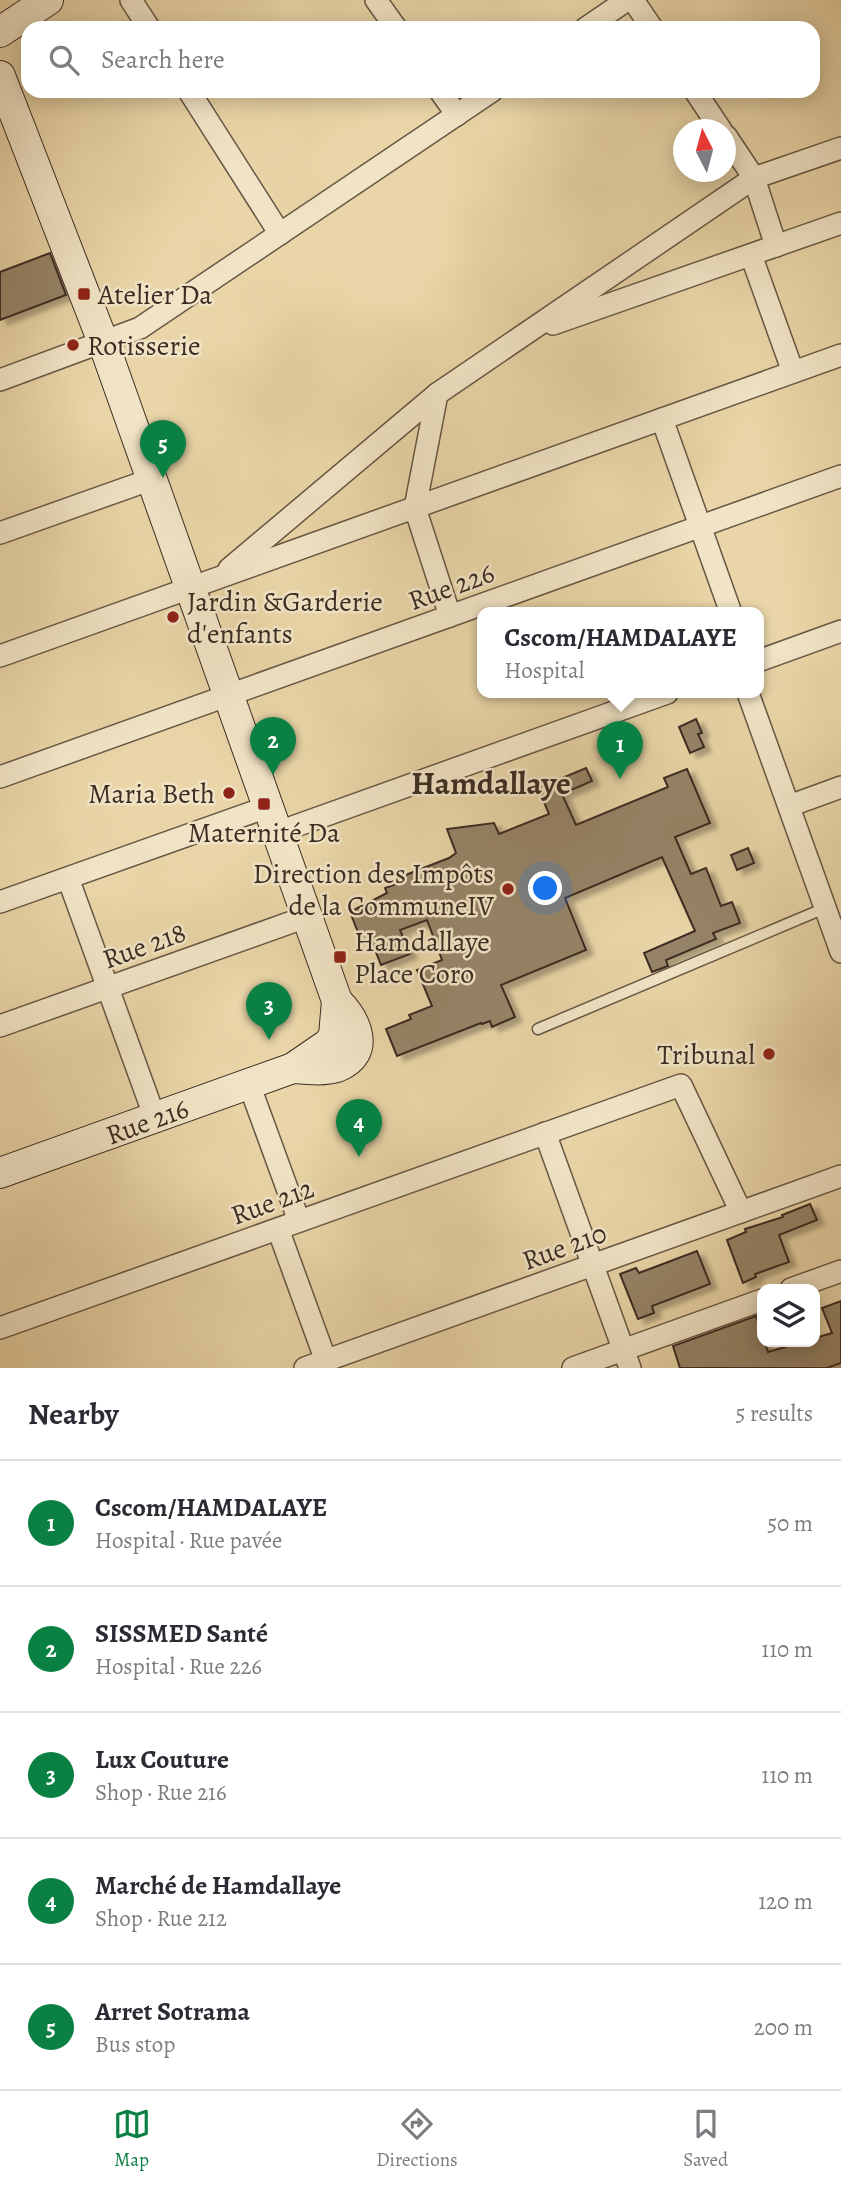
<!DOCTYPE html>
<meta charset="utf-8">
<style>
:root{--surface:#fff;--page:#f7f7f7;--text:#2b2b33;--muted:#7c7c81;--line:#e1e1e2;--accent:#0b8043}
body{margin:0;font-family:Alegreya,serif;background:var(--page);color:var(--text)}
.controls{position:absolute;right:21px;bottom:21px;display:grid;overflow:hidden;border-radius:14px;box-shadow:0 4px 18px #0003}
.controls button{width:63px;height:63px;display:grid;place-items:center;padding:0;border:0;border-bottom:2px solid var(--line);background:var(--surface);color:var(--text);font:35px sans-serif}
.compass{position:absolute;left:673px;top:119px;width:63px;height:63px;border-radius:50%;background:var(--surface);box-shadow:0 4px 18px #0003;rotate:354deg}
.you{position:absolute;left:546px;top:889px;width:24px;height:24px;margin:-18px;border:5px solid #fff;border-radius:50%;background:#1a73e8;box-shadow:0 0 0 10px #1a73e833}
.badge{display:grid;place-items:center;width:46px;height:46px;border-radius:50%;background:var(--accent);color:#fff;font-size:23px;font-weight:700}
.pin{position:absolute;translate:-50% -58px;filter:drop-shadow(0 2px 4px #0008)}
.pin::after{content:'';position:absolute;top:37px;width:24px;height:21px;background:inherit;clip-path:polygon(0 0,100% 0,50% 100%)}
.popup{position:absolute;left:477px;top:607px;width:287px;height:91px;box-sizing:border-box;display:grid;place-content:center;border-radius:14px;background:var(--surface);filter:drop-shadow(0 2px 5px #0005);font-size:23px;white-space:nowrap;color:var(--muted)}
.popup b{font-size:26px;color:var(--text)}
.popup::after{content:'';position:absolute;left:50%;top:100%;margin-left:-14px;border:14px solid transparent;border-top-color:var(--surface)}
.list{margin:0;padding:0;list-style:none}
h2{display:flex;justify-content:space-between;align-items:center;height:91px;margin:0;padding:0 28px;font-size:30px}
h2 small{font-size:23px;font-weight:400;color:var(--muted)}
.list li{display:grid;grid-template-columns:46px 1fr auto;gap:21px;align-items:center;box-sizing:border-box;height:126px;padding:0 28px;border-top:2px solid var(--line)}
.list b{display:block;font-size:26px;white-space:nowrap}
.list p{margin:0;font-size:23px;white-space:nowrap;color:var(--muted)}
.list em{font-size:23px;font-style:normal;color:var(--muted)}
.icon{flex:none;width:38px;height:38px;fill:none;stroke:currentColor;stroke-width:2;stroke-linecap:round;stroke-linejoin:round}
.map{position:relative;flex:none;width:841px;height:1368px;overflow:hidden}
.search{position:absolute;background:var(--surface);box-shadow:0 4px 18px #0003;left:21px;right:21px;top:21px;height:77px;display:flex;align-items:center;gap:18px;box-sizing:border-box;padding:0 24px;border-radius:21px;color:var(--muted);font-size:26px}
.sheet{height:721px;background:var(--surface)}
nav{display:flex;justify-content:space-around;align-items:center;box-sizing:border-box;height:98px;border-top:2px solid var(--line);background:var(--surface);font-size:19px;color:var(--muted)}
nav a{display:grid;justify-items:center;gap:4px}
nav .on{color:var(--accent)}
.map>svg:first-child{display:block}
.building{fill:#968468;stroke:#3c2c23;stroke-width:2;filter:url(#shadow)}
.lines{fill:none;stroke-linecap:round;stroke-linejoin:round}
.lane-casing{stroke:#675644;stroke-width:13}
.street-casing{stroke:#675644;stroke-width:24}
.secondary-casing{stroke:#3c2c23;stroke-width:32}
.lane{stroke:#f1e4c6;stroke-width:10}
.street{stroke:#f1e4c6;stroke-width:21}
.secondary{stroke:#f1e4c6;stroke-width:30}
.poi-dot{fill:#8f2418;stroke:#f1e4c6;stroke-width:2.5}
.labels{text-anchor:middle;stroke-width:5;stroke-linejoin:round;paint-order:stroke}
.poi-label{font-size:28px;fill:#3c2c23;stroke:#f1e4c6;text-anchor:start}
.street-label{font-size:28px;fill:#3c2c23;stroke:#f1e4c6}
.quarter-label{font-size:32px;font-weight:bold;fill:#3c2c23;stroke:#f1e4c6}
</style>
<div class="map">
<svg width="841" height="1368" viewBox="0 0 841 1368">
<defs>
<filter id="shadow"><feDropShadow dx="7" dy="4.5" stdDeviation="2" flood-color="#0004"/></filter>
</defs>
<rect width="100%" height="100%" fill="#e9d5a7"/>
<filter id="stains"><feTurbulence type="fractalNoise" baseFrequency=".00286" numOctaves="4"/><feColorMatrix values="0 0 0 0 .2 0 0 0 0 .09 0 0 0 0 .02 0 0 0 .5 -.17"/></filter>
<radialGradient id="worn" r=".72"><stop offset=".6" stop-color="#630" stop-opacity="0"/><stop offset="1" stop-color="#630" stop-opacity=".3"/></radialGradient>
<!-- building -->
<g class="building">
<polygon points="50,253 66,295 0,320 0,272"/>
<polygon points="696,719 702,733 698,734 704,747 690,753 679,727"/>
<polygon points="586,768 592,781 562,794 576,825 668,787 664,778 687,769 710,823 675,837 691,874 706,868 721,906 732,902 740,923 713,933 716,939 666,960 668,966 652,972 644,953 695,931 662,857 565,898 586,950 501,985 515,1017 492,1027 490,1021 482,1024 481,1023 397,1056 386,1029 411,1019 409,1015 432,1006 417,970 442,960 427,920 400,930 410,954 381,965 368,932 359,935 350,912 387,893 385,888 399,883 398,878 449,858 456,853 447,829 494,823 499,834 549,814 538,788"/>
<polygon points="748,848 754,863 737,870 731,855"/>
<polygon points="810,1204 817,1220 779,1235 789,1262 755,1274 756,1277 743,1283 727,1240 746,1232 745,1229 783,1217 782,1215"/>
<polygon points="697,1251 710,1284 652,1306 654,1313 638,1319 620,1274 636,1268 639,1273"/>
<polygon points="841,1301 841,1363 827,1368 680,1368 673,1346 756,1316 762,1334 762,1342 765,1342 768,1352 802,1342 815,1342 815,1338 832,1333 822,1308"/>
</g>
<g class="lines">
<!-- lane casing -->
<g class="lane-casing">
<polyline id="lane" points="538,1029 825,908"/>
</g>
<!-- street casing -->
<g class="street-casing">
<g id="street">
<polyline points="131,0 149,28"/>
<polyline points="376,0 396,28"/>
<polyline points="633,0 652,28"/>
<polyline points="586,28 627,0"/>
<polyline points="189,91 280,234"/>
<polyline points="440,91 457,115"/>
<polyline points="695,91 721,130"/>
<polyline points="726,136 754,178 776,246"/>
<polyline points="751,255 793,372"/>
<polyline points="553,324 841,223"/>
<polyline points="0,380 140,328 492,91"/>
<polyline points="437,394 415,508 450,616"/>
<polyline points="662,419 731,613"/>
<polyline points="0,533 152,479"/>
<polyline points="229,569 437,394 754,178 841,148"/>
<polyline points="0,656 841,355"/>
<polyline points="758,661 841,631"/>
<polyline points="748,693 841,952"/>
<polyline points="0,777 841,476"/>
<polyline points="789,806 841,787"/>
<polyline points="276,833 667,693"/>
<polyline points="68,878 155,1118"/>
<polyline points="0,902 267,807"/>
<polyline points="0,1026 306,917"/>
<polyline points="249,1084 299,1221"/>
<polyline points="545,1133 630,1368"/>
<polyline points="278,1229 326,1361"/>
<polyline points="791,1289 841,1271"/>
<polyline points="0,1328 681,1085 741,1212"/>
<polyline points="305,1368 841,1176"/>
<polyline points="573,1368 762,1300"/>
</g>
</g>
<!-- secondary casing -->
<g class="secondary-casing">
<g id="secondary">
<polyline points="0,32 48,0"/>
<polyline points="0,76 103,342 337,1001 334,1036 328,1044 293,1068 0,1173"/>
<path d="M293,1068C307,1069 324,1071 337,1067C372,1053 356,1020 337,1001"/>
</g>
</g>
<!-- lane -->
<use href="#lane" class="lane"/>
<!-- street -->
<use href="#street" class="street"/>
<!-- secondary -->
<use href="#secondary" class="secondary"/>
</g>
<!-- markers -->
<g class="poi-dot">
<rect x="77" y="287" width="14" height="14" rx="3.5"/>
<circle cx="73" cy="345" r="7"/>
<circle cx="173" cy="617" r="7"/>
<circle cx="229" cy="793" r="7"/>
<rect x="257" y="797" width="14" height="14" rx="3.5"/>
<circle cx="508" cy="889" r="7"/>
<rect x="333" y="950" width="14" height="14" rx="3.5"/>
<circle cx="769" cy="1054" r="7"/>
</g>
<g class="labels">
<!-- poi labels -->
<g class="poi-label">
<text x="98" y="304">Atelier Da</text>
<text x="87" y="355">Rotisserie</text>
<text x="187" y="611">Jardin &amp;Garderie<tspan x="187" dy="32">d'enfants</tspan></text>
<text x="215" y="803" text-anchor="end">Maria Beth</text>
<text x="264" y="842" text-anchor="middle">Maternité Da</text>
<text x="494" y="883" text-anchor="end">Direction des Impôts<tspan x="494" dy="32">de la CommuneIV</tspan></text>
<text x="354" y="951">Hamdallaye<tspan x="354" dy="32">Place Coro</tspan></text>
<text x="755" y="1064" text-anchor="end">Tribunal</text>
</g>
<!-- street labels -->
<g class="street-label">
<text transform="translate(451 586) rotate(-20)" y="10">Rue 226</text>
<text transform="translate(144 945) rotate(-20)" y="10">Rue 218</text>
<text transform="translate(147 1121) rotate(-20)" y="10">Rue 216</text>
<text transform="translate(272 1201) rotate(-20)" y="10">Rue 212</text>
<text transform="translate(564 1246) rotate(-20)" y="10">Rue 210</text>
</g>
<!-- quarter labels -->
<g class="quarter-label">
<text x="491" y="794">Hamdallaye</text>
</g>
</g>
<rect width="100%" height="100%" filter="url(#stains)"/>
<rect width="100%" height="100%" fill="url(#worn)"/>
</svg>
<div class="controls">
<button><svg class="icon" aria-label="layers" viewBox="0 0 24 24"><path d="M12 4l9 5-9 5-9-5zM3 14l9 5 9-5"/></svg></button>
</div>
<svg class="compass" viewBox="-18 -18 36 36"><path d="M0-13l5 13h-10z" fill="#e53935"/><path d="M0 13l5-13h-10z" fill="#7c7c81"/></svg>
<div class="you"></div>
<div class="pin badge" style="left:620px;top:779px">1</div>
<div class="popup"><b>Cscom/HAMDALAYE</b>Hospital</div>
<div class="pin badge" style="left:273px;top:775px">2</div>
<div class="pin badge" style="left:269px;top:1040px">3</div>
<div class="pin badge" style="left:359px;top:1157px">4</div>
<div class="pin badge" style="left:163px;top:478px">5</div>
<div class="search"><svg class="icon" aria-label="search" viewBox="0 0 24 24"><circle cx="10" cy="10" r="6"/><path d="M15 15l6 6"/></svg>Search here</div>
</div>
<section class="sheet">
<h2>Nearby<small>5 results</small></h2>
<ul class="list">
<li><span class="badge">1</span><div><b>Cscom/HAMDALAYE</b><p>Hospital · Rue pavée</p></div><em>50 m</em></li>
<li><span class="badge">2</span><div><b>SISSMED Santé</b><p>Hospital · Rue 226</p></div><em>110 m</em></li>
<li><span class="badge">3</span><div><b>Lux Couture</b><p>Shop · Rue 216</p></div><em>110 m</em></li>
<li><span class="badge">4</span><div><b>Marché de Hamdallaye</b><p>Shop · Rue 212</p></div><em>120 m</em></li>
<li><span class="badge">5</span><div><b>Arret Sotrama</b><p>Bus stop</p></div><em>200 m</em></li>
</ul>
</section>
<nav>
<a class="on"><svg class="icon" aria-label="map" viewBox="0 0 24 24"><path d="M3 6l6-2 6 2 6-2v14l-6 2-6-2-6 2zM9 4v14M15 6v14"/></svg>Map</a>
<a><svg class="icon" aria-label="directions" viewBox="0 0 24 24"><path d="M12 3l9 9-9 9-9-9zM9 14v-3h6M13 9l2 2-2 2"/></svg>Directions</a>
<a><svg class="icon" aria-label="saved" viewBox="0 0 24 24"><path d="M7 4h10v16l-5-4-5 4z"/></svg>Saved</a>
</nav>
